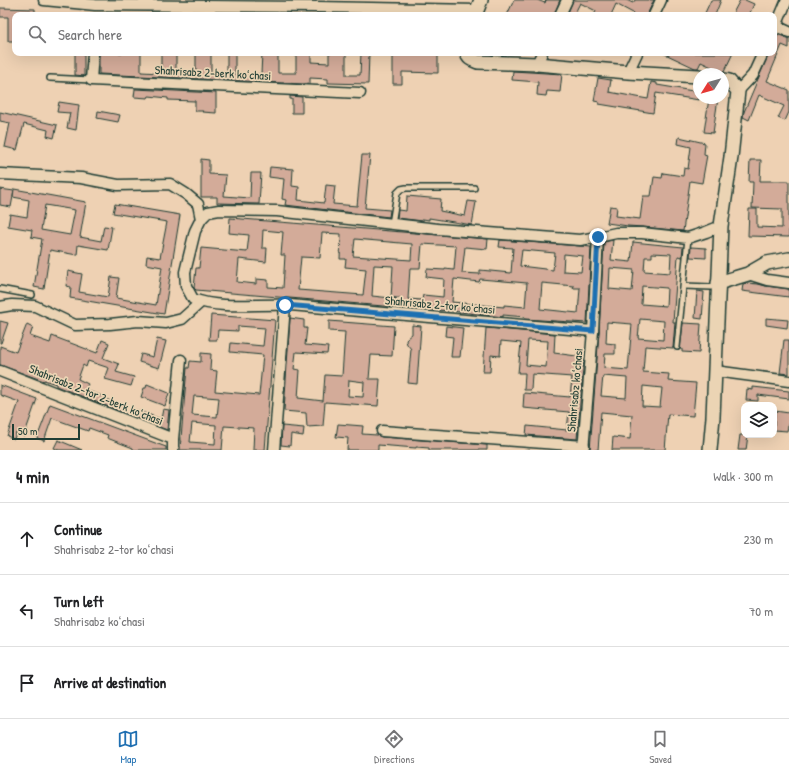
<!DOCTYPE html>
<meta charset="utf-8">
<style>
:root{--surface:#fff;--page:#f6f6f6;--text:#202124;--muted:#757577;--line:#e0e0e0;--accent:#1f6fb2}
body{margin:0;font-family:"Patrick Hand",sans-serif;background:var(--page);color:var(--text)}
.controls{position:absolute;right:12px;bottom:12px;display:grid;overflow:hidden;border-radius:8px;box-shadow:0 4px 16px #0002}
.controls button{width:36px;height:36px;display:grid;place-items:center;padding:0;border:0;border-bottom:1px solid var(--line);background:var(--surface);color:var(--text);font:20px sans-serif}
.compass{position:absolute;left:693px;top:68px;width:36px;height:36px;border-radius:50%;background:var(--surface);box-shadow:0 4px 16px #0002;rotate:233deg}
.scale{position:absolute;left:12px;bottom:10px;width:68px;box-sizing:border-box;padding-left:4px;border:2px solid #1f3d34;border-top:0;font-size:11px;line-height:14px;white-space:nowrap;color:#1f3d34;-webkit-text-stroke:3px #ebd4b4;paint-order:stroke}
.stop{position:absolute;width:12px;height:12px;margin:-9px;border:3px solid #1f6fb2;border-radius:50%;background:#fff}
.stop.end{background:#1f6fb2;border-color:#fff;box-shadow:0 1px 4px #0008}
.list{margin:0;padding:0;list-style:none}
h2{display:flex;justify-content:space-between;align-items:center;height:52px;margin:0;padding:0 16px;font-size:17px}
h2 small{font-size:13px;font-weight:400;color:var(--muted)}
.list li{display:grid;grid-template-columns:26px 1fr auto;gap:12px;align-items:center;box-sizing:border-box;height:72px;padding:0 16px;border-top:1px solid var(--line)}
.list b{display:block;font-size:15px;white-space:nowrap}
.list p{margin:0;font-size:13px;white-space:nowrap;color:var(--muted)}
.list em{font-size:13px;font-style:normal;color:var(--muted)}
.icon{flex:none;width:22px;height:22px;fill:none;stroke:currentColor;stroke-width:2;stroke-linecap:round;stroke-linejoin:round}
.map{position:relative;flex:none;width:789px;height:450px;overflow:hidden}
.search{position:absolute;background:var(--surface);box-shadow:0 4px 16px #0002;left:12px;right:12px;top:12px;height:44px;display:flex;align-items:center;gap:10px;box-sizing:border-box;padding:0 14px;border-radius:8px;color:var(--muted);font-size:15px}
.sheet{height:268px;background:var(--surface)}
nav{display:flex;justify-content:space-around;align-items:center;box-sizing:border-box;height:56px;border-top:1px solid var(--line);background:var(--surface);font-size:11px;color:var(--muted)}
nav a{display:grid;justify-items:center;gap:2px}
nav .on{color:var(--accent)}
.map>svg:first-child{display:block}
.building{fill:#d3ab99;stroke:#1f3d34;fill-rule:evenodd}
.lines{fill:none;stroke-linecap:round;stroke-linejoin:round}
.service-casing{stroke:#1f3d34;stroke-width:8}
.minor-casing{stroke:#1f3d34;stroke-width:13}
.tertiary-casing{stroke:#1f3d34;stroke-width:16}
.service{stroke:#ebd4b4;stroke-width:5}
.minor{stroke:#ebd4b4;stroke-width:10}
.tertiary{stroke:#ebd4b4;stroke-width:13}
.route{stroke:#1f6fb2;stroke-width:5}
.labels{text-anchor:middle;stroke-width:3.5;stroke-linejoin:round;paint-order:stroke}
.street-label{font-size:12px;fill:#1f3d34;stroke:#ebd4b4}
</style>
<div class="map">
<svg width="789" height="450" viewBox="0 0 789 450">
<rect width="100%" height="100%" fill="#eed1b3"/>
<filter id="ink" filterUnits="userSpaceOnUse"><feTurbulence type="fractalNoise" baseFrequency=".025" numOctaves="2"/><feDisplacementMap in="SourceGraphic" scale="8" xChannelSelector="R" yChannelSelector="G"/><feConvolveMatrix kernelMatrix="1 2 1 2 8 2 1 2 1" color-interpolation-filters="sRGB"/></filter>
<g filter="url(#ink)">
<!-- building -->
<g class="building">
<polygon points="514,0 537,0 545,3 546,0 560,0 554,15 507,15"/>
<polygon points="573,0 626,0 633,3 635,0 654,0 647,15 632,15 633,13 616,4 611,15 594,15 596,11 580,3 574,15 567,15"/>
<polygon points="711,0 721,0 715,15 704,15"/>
<polygon points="740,0 745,0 754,4 749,15 732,15"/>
<polygon points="0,8 35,9 35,15 15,15 15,41 8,41 8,17 0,17"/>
<polygon points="779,35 789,38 789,48 782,45 767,81 789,90 789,112 785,121 778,118 784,106 759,95 749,120 743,117 744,112 769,53 774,53 774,41 776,37"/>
<polygon points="75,53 84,53 84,76 75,75"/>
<polygon points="99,53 141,53 141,72 161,73 161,53 176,53 176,73 196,74 196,53 211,53 211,73 227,74 227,53 235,53 235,74 261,74 262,53 278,53 278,73 296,73 296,53 311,53 311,62 329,63 329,53 346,53 346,75 360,75 361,53 369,53 368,84 328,83 328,79 310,78 310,83 303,84 99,74"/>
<polygon points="393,53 438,53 438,73 402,72 402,84 393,84"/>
<polygon points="663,53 733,53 724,72 722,72 701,62 698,68 695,68"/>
<polygon points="513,71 562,74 560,92 547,91 546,96 537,95 538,82 512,80"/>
<polygon points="598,78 611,80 609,92 648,99 651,82 657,83 657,85 699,92 699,100 656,93 653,113 599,104 599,102 594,101"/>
<polygon points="135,89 216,93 216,113 202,112 203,111 195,111 195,101 168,100 168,98 149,96 148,98 134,97"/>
<polygon points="290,96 302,97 302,113 292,113 292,99 290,99"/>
<polygon points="709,98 718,98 713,133 704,132"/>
<polygon points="59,102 79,105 76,130 67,128 70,113 57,112"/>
<polygon points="98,111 120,115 118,122 97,118"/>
<polygon points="0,112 57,125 54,138 47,136 48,130 24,124 17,150 5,147 10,123 0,121"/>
<polygon points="679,137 705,143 704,154 707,155 702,183 690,181 683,231 643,227 628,226 607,223 610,206 617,207 616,216 640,219 643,196 651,196 654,177 662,178 663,173 683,176 684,168 688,169 691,147 678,144"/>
<polygon points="362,155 370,155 365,208 390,210 389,217 285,205 286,200 282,199 284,179 269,177 270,167 293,169 292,186 299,187 298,200 324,203 326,185 335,186 333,204 357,206"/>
<polygon points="201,159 209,160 209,174 226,175 224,196 250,198 251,173 261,173 259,204 217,203 217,197 201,197"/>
<polygon points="750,160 761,160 760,181 789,181 789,237 748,236 749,209 757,209 757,227 782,228 782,209 752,208 753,182 749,182"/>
<polygon points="0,189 14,191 11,207 0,205"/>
<path d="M14,189L86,202L80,237L101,241L104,226L112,227L108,250L78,245L77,255L50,250L44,289L34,287L42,239L31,237L32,230L8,226L10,214L27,217L29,200L13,197ZM45,205L75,210L70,235L41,230Z"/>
<polygon points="407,196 441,199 440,211 465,216 468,201 476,202 472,225 429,218 429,220 423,219 423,221 397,218 398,210 406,211"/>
<polygon points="115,204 180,215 164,314 70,298 71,287 66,286 68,271 82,274 79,292 108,297 111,277 119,278 116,298 156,305 162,267 146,264 147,256 160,258 167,222 113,213"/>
<path d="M230,218L488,239L487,249L465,247L462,273L480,274V270L511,273L513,248L499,247L500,240L580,246L591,247L587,323L525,319V317L503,315V317L451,311L403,308L401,298H392H396L395,307L196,290L194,288L196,268H199L201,248L247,252L249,235L229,233ZM263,230L283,232L281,255H285L283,288L268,287V280L256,279V284L237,282L239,259L266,262L267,248H262ZM322,233L341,234L340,259H346L345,267L366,269L363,295L298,290L301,257L320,258ZM355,239L412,244L411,260L353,256ZM422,244L456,246L454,270L445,269V270L427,269L426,277L444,279L443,297L423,295L422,300L408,299L410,268H420ZM522,250L555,253L553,270L520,266ZM564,254L583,256L581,272L563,271ZM374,265L393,266L391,298L372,296ZM454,279L479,282L480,279L527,283L525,307L504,305V307L452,302ZM542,283L574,286L573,288H580L578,313L540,309Z"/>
<path d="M613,240L611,260L631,262L633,242L683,247L682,257L678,256L673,322H675L673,348L645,346L643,372L669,374L668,381L696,383L693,416L668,414L665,450H612L613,437L630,439L632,415L601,412L598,450H590L599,332L604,242ZM652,253L671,254L670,273L644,271L645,257H652ZM610,268L634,270L632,291L609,289ZM642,286L667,288L666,306L641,304ZM640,319L664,321L663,340L638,338ZM607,322L632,324L628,370L604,368L605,354H615V344L606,343ZM603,376L627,378L626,398L601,396ZM643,386L662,388L660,407L642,406Z"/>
<polygon points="691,247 706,248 706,258 690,257"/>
<polygon points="747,283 758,284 766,286 789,289 789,297 742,291 743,284"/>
<polygon points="697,291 704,292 702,319 695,318"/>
<path d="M211,315L275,320L265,450H253L254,428L224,426L222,450H180L187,368H189L190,361L201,362V353L211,354L210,370L217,371L215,391L259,395L263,355L230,352L231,343L263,346L265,328L238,326V331L218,330L217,340H209ZM194,396L219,398L217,417L192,415ZM192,423L216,425L215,444L190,442Z"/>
<path d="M290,318L304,320V328H307L305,345L328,347L327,354L296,352L294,369L300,370L298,398L323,401L325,375L342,376L345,332L329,331V321L394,326L392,356L371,355L369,379H380L378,406L325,402L323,426L307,427L306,413L284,411ZM349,380L364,382L363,397L348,396Z"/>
<polygon points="766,318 788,320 787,328 766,325"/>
<polygon points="0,321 8,323 1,343 0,343"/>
<polygon points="683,323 701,324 699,353 682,352 682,349 680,349"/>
<polygon points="27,324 33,327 30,336 50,343 52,336 97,353 102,340 109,343 103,358 119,364 116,372 134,377 131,386 105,379 109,368 88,361 86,367 83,365 78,379 88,384 85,390 105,397 105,399 126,406 124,413 56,386 56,384 44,380 44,381 0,365 0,346 16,352"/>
<polygon points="412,325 421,326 417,384 408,383 411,349 407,344 406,341 407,338 412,334"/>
<polygon points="446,326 463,328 460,357 451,357 453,337 445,336"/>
<path d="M486,328L555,334L554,353L584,357L577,439L526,435L527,426L567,430L569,412L523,408L524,393L570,397L572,377L532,374L531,390H524L525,373H518L521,343L501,341L500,356L491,355L490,372H483ZM528,340L548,341L546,367L526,365Z"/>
<polygon points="157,339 166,341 159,368 139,362 141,354 153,357"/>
<polygon points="784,340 789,340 789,374 780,373"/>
<polygon points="147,384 169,393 165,406 141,397 144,388 146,388"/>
<polygon points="0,385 37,399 24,436 16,433 14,439 7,436 19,402 0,395"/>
<polygon points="753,387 789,391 789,399 758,395 758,401 746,400 747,389 753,390"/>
<polygon points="50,404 166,447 166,450 133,450 133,448 107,438 108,435 89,428 88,431 52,418 44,441 37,438"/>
<polygon points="163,409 169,410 167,430 134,417 136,410 161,419"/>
<polygon points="775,411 789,413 789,427 788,426 787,431 774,430"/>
<polygon points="338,424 363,426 362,434 377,435 382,437 487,445 487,450 429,450 429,448 416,447 416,448 378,445 378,450 347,450 348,438 336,437"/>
<polygon points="282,426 304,428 303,436 291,434 290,446 281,445"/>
<polygon points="740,435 748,435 746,450 738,450"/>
<polygon points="58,440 82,450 59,450 54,448"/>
</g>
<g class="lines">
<!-- service casing -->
<g class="service-casing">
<g id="service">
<polyline points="50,78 91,80"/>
<polyline points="392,224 397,193 401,189 406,188 474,188"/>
<polyline points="684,286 711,287 718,284"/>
<polyline points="0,289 32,295"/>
<polyline points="677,347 688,238"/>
</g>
</g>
<!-- minor casing -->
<g class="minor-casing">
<g id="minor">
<polyline points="44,0 95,5 318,7 477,10"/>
<polyline points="560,15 567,0"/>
<polyline points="654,15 661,0"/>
<polyline points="776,26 789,32"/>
<polyline points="774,31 787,0"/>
<polyline points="93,53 91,80 360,93"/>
<polyline points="537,64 542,53"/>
<polyline points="628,72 637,53"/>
<polyline points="738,91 753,75 763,53"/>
<polyline points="0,174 81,178 118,185 170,184 186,194 198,204 201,219"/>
<polyline points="748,274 767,280 789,283"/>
<polyline points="0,307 12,305 35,306 75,325 110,324 138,321 166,323 182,319 201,302"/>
<path d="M593,331C492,322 391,314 290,305C258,303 223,310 193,299L186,286L185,272L195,231L201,219L208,212L219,210L277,211L438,229L580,240L598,237L616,233H642L688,238L706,232L721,226"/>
<polyline points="0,371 173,439 173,450"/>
<polyline points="715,371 789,381"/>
<polyline points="382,431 584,446"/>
<polyline points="173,439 181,360"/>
<polyline points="274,450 285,305"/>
<polyline points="583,450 593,331 598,237"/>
</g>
</g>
<!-- tertiary casing -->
<g class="tertiary-casing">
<g id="tertiary">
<polyline points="475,15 481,0"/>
<path d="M467,53C468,59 473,60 478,62L537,64L628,72L699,76"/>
<polyline points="718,283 748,274 767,263 789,259"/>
<polyline points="710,450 713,417 721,226 731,157 738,91 729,81 723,80"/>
</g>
</g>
<!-- service -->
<use href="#service" class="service"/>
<!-- minor -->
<use href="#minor" class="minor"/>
<!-- tertiary -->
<use href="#tertiary" class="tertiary"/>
</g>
</g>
<g class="lines" filter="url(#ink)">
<!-- route -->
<polyline class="route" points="285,305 593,331 598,237"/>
</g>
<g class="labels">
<!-- street labels -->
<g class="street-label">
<text transform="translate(213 73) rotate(3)" y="4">Shahrisabz 2-berk koʻchasi</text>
<text transform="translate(440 305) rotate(5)" y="4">Shahrisabz 2-tor koʻchasi</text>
<text transform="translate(575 390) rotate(-85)" y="4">Shahrisabz koʻchasi</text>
<text transform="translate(96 395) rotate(22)" y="4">Shahrisabz 2-tor 2-berk koʻchasi</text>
</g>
</g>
</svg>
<div class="controls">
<button><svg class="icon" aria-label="layers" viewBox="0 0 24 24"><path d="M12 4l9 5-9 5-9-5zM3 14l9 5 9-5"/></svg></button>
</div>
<svg class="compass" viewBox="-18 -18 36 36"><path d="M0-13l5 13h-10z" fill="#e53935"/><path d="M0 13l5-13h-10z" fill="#757577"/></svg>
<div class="scale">50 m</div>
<div class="stop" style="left:285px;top:305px"></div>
<div class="stop end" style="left:598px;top:237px"></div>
<div class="search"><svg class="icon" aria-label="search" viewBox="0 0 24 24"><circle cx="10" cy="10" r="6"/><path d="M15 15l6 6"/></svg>Search here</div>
</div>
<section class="sheet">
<h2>4 min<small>Walk · 300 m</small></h2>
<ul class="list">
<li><svg class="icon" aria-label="ahead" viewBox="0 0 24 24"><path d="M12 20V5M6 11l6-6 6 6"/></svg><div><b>Continue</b><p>Shahrisabz 2-tor koʻchasi</p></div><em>230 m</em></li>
<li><svg class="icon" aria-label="left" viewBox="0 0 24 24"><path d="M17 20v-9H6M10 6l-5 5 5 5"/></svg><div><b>Turn left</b><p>Shahrisabz koʻchasi</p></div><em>70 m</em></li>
<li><svg class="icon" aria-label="arrive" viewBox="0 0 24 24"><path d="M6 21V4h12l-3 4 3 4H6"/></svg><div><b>Arrive at destination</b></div></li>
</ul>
</section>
<nav>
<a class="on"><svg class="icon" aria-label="map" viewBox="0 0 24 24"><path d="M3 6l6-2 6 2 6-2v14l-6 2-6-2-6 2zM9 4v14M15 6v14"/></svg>Map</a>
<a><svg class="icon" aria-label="directions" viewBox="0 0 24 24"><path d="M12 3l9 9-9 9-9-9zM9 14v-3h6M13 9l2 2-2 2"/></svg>Directions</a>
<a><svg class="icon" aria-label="saved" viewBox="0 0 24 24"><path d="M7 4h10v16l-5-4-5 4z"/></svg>Saved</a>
</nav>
